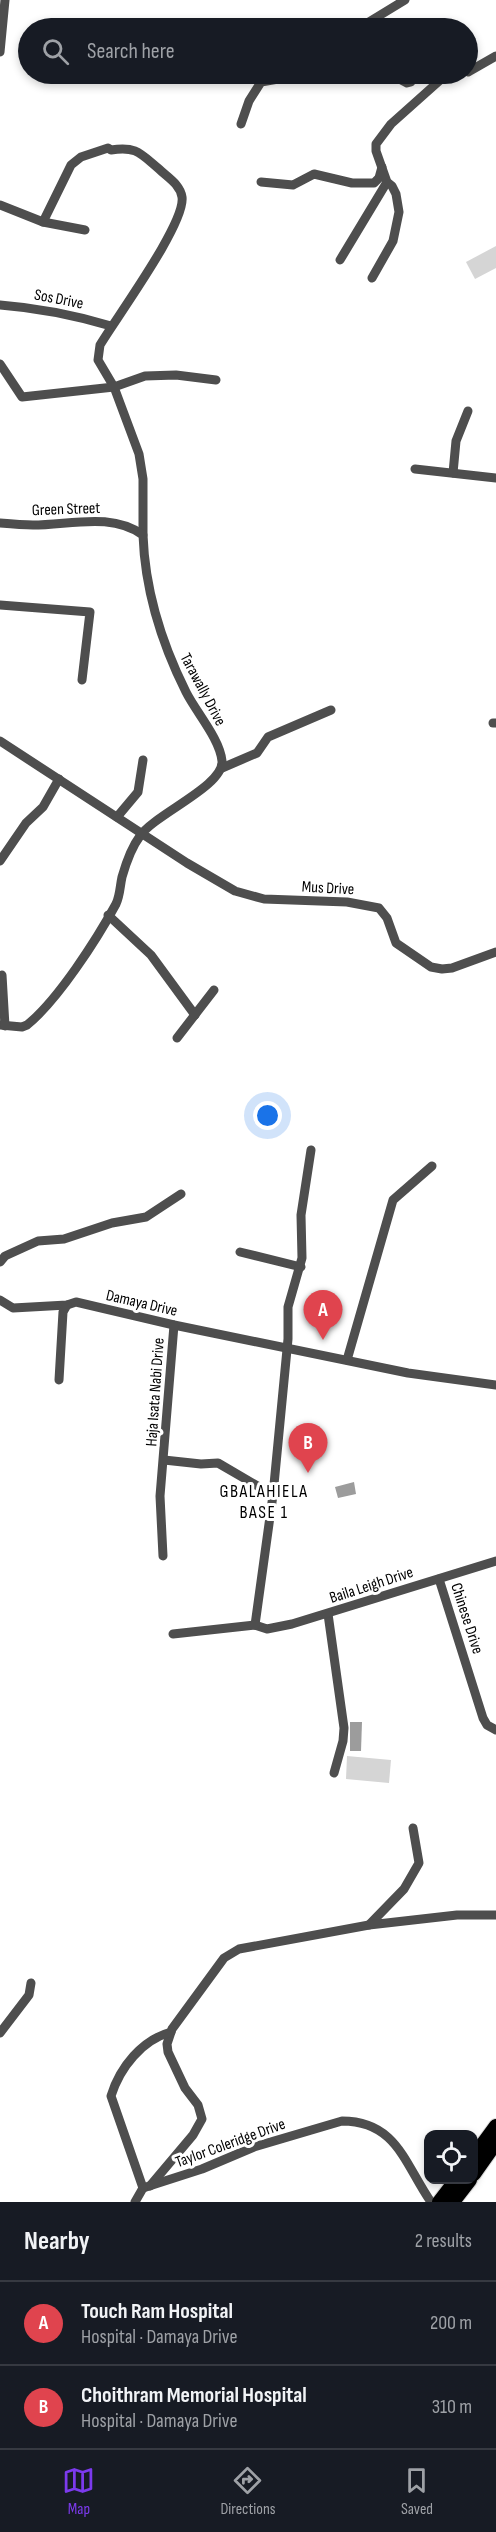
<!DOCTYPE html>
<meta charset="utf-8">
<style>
:root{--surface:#171b24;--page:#20242c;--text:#f1f3f6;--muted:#9ea1a6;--line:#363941;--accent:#7c3aed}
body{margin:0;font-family:"Sofia Sans Condensed",sans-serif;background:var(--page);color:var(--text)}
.controls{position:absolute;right:18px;bottom:18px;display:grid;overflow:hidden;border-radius:12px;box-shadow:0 3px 9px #0003}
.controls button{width:54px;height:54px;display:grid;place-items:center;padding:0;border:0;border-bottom:2px solid var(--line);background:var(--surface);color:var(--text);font:30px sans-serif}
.you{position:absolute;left:268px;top:1116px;width:21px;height:21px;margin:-15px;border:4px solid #fff;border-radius:50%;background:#1a73e8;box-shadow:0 0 0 9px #1a73e833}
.badge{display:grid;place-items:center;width:39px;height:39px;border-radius:50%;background:var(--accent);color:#fff;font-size:20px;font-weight:700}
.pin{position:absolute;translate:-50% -50px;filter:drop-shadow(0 2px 3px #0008)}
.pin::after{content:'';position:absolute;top:32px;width:21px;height:18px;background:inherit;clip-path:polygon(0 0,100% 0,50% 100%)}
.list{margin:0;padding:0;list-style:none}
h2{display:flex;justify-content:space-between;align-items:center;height:78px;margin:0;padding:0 24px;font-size:26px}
h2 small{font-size:20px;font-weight:400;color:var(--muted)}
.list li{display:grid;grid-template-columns:39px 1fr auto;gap:18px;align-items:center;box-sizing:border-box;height:84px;padding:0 24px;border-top:2px solid var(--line)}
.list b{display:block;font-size:22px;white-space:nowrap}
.list p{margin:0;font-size:20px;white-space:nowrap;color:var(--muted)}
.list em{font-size:20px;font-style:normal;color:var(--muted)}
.icon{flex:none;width:33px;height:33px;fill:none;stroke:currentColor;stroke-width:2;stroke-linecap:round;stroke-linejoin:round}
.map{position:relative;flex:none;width:496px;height:2202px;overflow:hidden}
.search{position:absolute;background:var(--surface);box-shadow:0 3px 9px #0003;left:18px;right:18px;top:18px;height:66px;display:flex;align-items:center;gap:15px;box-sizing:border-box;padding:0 21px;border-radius:33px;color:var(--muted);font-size:22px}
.sheet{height:246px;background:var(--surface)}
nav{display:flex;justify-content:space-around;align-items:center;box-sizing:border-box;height:84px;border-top:2px solid var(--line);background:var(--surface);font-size:16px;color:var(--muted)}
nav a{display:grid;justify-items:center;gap:3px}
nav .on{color:var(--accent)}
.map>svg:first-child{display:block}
.green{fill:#d5d5d5}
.water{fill:#9c9c9c}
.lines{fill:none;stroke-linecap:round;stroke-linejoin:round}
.primary-casing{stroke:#dbdbdb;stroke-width:16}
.minor{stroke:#4e4e4e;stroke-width:9}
.primary{stroke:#000;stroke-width:14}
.labels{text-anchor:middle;stroke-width:6;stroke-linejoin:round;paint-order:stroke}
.street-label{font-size:16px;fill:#000;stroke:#fff}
.neighbourhood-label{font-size:18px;letter-spacing:1.5px;fill:#000;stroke:#fff}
</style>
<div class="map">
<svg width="496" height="2202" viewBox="0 0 496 2202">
<rect width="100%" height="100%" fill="#fff"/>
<!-- green -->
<g class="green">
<polygon points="496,246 496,268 475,279 466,262"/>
<polygon points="347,1756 391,1760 389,1783 346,1779"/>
</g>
<!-- water -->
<g class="water">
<polygon points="354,1482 356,1494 338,1498 335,1487"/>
<polygon points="350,1722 362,1722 361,1751 350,1751"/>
</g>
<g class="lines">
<!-- primary casing -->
<g class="primary-casing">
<g id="primary">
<polyline points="474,2156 496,2126"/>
<polyline points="474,2174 496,2143"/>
<polyline points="439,2202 456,2180"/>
<polyline points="453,2202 470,2180"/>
</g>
</g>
<!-- minor -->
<g class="minor">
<polyline points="359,28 405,0"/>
<polyline points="0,52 5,0"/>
<polyline points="468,72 496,56"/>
<polyline points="390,74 407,83 411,82 414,74"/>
<polyline points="241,124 249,101 261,82 284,78 293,74"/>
<polyline points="261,182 293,185 314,174 352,183 374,183 379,178 382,167"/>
<polyline points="0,205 43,222 85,230"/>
<path d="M43,222L71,165L81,157L108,148L111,150C136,146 140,153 159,169C167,177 180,184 182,197C186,223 116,318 100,345L98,360L114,387L139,454L143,479V535"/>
<polyline points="340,260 387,182"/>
<polyline points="372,278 393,241 399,212 396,194 392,186 387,182 376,151 376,144 391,124 447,74"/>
<path d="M0,305C39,308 74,315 111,326"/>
<polyline points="0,364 22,397 114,387 145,376 176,375 216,380"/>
<polyline points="415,469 496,478"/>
<polyline points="453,473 456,441 468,411"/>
<path d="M0,523C11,524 22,525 33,525C70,525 111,512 143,535C145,591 161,642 186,692C196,712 220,739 222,761C224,786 155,814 140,836C131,848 126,863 122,877C120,886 120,896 116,904C97,939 58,1000 27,1025L22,1027L0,1025"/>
<polyline points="0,605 90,612 82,680"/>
<polyline points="493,723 496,723"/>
<polyline points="0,741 187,863 235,891 264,899 347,902 379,908 387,918 396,943 431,967 442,969 452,968 496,952"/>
<polyline points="222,768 257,753 268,737 331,710"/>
<polyline points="117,817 138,792 143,760"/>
<polyline points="0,861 26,823 43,807 59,779"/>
<polyline points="108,915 151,955 195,1015"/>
<polyline points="2,975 5,1026"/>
<polyline points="177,1038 214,990"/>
<polyline points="240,1252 301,1267"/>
<polyline points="0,1262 5,1256 38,1241 64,1239 112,1223 146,1217 181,1194"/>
<polyline points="0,1300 13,1308 67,1305 76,1302 174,1325 408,1373 496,1385"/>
<polyline points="347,1360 393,1200 432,1166"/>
<polyline points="59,1380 63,1312 67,1305"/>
<polyline points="164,1460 201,1464 218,1463 273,1495"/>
<polyline points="163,1556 160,1496 174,1325"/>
<polyline points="439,1579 483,1718 487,1725 496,1730"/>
<polyline points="328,1614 344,1728 343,1741 334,1773"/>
<polyline points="255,1625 273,1495 288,1339 288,1307 302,1258 301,1215 311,1150"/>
<polyline points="255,1625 267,1629 292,1624 496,1561"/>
<polyline points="173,1634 255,1625"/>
<polyline points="369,1925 404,1889 419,1863 413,1828"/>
<polyline points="0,2033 29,1995 31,1983"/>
<polyline points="150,2186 193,2135 202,2119 198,2105 185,2088 168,2052 167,2044 172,2029 224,1958 239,1949 369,1925 457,1915 496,1915"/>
<path d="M143,2188L202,2169L254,2147L342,2121C397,2121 405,2165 431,2202"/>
<path d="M143,2188L111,2096C120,2067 142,2040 171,2032"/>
<polyline points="135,2202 143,2188"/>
</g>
<!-- primary -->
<use href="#primary" class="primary"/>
</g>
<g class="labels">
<!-- street labels -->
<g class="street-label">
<text transform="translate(59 298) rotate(11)" y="6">Sos Drive</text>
<text transform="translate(66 508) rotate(-2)" y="6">Green Street</text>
<text transform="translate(204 689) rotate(62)" y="6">Tarawally Drive</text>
<text transform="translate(328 887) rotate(3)" y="6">Mus Drive</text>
<text transform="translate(142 1302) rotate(13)" y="6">Damaya Drive</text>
<text transform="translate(154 1392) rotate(-86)" y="6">Haja Isata Nabi Drive</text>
<text transform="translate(371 1584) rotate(-18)" y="6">Baila Leigh Drive</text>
<text transform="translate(468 1618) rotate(72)" y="6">Chinese Drive</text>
<text transform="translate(230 2142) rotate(-20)" y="6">Taylor Coleridge Drive</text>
</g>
<!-- neighbourhood labels -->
<g class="neighbourhood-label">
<text x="264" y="1497">GBALAHIELA<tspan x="264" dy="21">BASE 1</tspan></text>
</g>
</g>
</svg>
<div class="controls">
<button><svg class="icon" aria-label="locate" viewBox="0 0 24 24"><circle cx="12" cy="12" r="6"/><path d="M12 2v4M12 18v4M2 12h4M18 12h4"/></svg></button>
</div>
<div class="you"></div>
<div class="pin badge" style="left:323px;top:1340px;background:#e0444e">A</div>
<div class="pin badge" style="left:308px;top:1473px;background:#e0444e">B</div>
<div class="search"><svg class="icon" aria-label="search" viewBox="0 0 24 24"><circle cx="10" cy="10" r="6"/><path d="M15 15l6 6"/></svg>Search here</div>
</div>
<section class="sheet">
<h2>Nearby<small>2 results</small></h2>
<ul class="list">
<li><span class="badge" style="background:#e0444e">A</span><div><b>Touch Ram Hospital</b><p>Hospital · Damaya Drive</p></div><em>200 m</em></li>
<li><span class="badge" style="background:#e0444e">B</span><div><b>Choithram Memorial Hospital</b><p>Hospital · Damaya Drive</p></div><em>310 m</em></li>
</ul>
</section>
<nav>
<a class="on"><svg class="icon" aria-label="map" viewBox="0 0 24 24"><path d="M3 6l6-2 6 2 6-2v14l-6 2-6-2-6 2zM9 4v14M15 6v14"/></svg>Map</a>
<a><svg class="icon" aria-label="directions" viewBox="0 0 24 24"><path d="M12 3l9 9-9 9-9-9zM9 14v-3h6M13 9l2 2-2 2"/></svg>Directions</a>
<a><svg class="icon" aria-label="saved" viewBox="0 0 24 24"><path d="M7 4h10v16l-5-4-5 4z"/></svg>Saved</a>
</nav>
